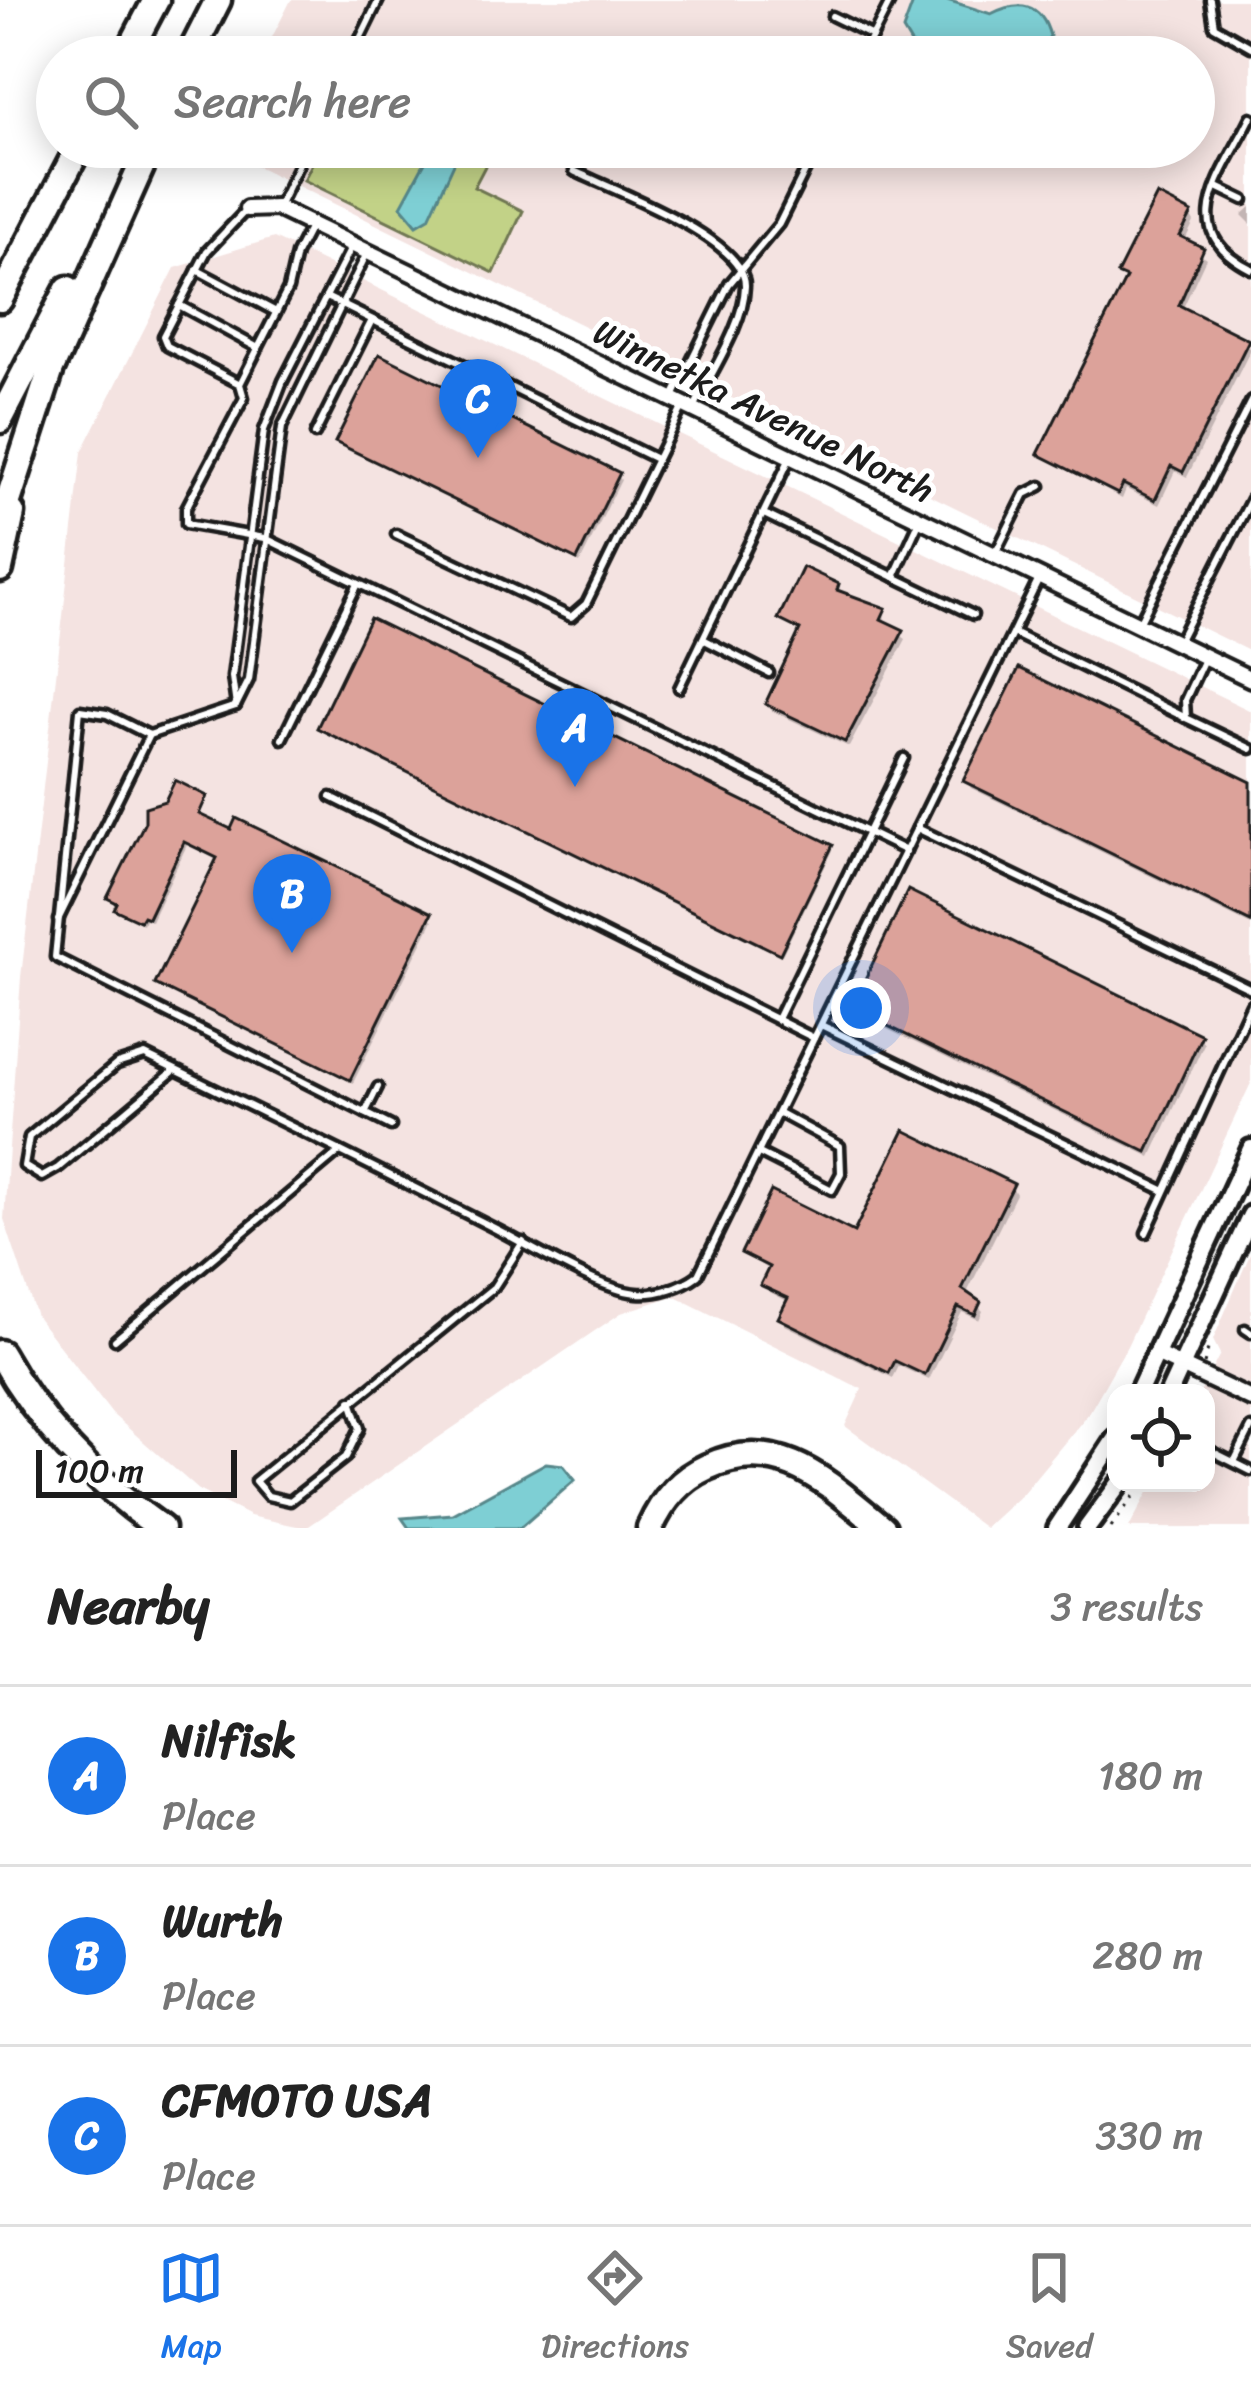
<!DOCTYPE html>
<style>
:root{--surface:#fff;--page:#f6f6f6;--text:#222;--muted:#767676;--line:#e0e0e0;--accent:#1a73e8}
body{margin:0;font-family:Sriracha,sans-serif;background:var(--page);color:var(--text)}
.controls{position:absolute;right:36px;bottom:36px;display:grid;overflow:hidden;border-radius:24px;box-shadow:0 6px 30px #0003}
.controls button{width:108px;height:108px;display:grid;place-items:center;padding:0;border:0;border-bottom:3px solid var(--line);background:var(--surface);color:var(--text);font:60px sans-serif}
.scale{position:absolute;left:36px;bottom:30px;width:201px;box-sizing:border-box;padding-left:12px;border:6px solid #1c1c1c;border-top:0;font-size:33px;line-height:42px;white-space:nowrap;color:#1c1c1c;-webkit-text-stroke:9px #fff;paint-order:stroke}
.you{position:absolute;left:861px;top:1008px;width:42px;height:42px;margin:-30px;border:9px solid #fff;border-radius:50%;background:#1a73e8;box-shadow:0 0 0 18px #1a73e833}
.badge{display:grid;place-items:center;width:78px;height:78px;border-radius:50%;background:var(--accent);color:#fff;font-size:39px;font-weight:700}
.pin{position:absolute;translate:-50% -99px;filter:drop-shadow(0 3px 6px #0008)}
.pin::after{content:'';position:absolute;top:63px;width:42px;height:36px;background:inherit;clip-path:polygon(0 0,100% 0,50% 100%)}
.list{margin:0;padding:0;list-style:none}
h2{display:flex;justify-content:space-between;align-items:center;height:156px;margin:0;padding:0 48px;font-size:51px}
h2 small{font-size:39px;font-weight:400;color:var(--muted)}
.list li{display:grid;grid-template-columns:78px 1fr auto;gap:36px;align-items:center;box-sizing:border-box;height:180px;padding:0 48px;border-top:3px solid var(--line)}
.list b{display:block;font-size:45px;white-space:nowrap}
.list p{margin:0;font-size:39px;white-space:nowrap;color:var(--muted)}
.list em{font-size:39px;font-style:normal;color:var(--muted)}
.icon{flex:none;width:66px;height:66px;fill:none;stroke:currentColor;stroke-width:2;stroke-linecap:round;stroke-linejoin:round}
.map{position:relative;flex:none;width:1251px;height:1528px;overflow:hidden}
.search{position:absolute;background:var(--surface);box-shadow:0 6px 30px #0003;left:36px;right:36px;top:36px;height:132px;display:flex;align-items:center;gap:30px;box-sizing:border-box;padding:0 42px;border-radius:66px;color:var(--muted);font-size:45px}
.sheet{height:696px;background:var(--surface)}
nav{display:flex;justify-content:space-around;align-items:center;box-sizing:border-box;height:168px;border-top:3px solid var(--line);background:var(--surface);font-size:33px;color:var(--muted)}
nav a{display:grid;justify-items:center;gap:6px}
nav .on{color:var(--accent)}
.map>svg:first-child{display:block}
.built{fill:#f4e3e1}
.green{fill:#c2d287;stroke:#6f7752;stroke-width:3}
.water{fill:#7ecfd4;stroke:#57878a;stroke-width:3}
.shadow{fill:#0003}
.building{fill:#dca29a;stroke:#1c1c1c;stroke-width:3}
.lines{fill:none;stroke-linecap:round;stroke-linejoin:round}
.service-casing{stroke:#1c1c1c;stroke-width:15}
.minor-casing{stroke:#1c1c1c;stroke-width:22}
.tertiary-casing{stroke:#1c1c1c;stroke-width:26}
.motorway-casing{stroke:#1c1c1c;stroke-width:33}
.path{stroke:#1c1c1c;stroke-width:3;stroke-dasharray:3 9;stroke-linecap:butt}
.service{stroke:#fff;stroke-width:6}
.minor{stroke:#fff;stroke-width:14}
.tertiary{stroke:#fff;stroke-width:16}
.motorway{stroke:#fff;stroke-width:24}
.labels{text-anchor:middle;stroke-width:10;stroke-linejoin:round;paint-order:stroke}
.street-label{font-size:36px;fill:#1c1c1c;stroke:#fff}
</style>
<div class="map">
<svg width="1251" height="1528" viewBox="0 0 1251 1528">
<rect width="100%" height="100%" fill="#fff"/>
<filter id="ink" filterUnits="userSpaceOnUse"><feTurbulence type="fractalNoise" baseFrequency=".00833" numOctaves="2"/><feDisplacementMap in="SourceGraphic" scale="24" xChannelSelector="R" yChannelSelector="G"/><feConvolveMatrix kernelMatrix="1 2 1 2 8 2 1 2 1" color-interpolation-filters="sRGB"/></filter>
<g filter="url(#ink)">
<!-- built -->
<g class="built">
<polygon points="291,0 1251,0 1251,652 222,149 1194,147 1194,57 262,57"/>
<polygon points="274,238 1251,711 1251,1083 1127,1346 1089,1413 1022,1494 985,1528 845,1426 862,1389 674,1296 621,1313 306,1528 250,1516 200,1491 112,1414 36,1316 4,1219 21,977 82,452 175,268"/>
<polygon points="1251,1252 1251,1528 1129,1528 1153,1483 1206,1483 1206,1393 1200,1393 1220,1354 1213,1340"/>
</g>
<!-- green -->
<polygon class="green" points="320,147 495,147 474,187 523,211 494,273 304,180"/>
<!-- water -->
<g class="water">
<path d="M914,0H947L991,14C1019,0 1041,2 1050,36L1036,57H919L903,30Z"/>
<polygon points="433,147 447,147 456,159 429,218 417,225 401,206"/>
<polygon points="546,1463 563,1465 575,1480 520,1528 409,1528 402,1518 453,1514"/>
</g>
<!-- shadow -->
<g class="shadow">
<polygon points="1251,207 1251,224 1242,215"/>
<polygon points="1190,215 1194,222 1184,242 1206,258 1182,310 1251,349 1187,477 1175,471 1159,505 1126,489 1122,499 1041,454 1125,281 1121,274"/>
<polygon points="339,442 618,476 621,480 580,563"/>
<polygon points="837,587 842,595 884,610 885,624 906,639 849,747 772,711 768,704 802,634 782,619"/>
<polygon points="321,728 831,847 833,850 782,955"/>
<polygon points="967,781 1251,785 1251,925 971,788"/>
<polygon points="205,798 200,818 433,920 353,1083 162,989 159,984 219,861 187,845 151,921 145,919 143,924 120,913 111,898"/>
<polygon points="854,1008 1200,1037 1204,1044 1151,1157 858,1015"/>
<polygon points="1012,1187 1016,1194 966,1295 983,1311 979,1320 962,1312 929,1380 899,1366 893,1378 785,1325 781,1318 789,1302 768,1291 764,1284 770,1271 744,1253 855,1236"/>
</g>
<!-- building -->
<g class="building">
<polygon points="1157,195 1192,213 1180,236 1204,248 1179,305 1249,340 1183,472 1171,466 1155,500 1123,484 1118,494 1038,454 1126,278 1117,274"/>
<polygon points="379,354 620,473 577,560 335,442"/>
<polygon points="803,567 839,584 837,590 886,608 881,619 904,630 845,742 765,704 800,630 778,619"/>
<polygon points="370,618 833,845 780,954 317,728"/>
<polygon points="1019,668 1251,782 1251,922 963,781"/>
<polygon points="175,780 207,796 199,814 231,829 236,818 432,913 350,1080 155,984 217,858 184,842 148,918 143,916 140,921 114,909 117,903 107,898 145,822 145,807 165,801"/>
<polygon points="908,890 1202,1035 1147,1152 851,1008"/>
<polygon points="904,1130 1014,1184 962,1289 981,1302 975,1315 958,1307 925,1375 895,1361 889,1373 778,1318 788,1298 760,1285 769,1267 741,1253 771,1191 854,1232"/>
</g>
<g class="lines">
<!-- service casing -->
<g class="service-casing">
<g id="service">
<polyline points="1210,0 1214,26 1251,47"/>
<polyline points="832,16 873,36"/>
<polyline points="351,57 379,0"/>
<polyline points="777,57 796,49 824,57"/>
<polyline points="862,57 891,0"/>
<path d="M1251,117C1223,175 1173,230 1251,269"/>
<path d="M574,171C613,190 747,239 745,286C744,325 711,372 695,406"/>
<polyline points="1217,187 1244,200"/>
<polyline points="279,205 307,147"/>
<polyline points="311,225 296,254 288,289 240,384 244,398 186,508 186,524 265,538 906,851"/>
<polyline points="351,248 283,381 264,430 232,677 236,706 249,680 282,427 367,253"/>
<polyline points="197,270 276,312"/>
<polyline points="326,297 656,459"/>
<polyline points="179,305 258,348"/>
<polyline points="240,384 167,346 163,336 207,251 247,209"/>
<polyline points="673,397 729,284 779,224 817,147"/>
<polyline points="315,434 372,320"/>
<polyline points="764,514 973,615"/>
<polyline points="396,534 571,617 586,604 682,408"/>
<polyline points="996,552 1025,494 1041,486"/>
<polyline points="894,577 920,520"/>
<polyline points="1139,623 1251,401"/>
<polyline points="1013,633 1186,718"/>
<polyline points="703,639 769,673"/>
<polyline points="1179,640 1251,499"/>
<polyline points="1204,659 1185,700 1186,718 1251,749"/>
<polyline points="679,688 789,460"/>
<polyline points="236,706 149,735 107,714 80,710 55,957 391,1126"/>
<polyline points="282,739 358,584"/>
<polyline points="331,797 814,1038"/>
<polyline points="917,828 1251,989"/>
<polyline points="58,920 149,735"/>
<polyline points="777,1019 904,758"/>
<polyline points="821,1025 1163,1190"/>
<path d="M175,1070L58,1168L42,1177L24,1166L29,1137L117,1064L145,1055C262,1112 378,1169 494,1228C532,1247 597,1289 637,1293C657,1295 682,1287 698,1275L1038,581"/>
<polyline points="365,1113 378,1087"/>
<polyline points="759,1153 832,1190 841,1173 840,1146 779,1113"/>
<polyline points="1146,1233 1251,1004"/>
<polyline points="1245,1329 1251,1333"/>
<polyline points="115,1340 340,1151"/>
<polyline points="351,1401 360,1428 346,1457 290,1501 268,1496 255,1481 494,1287 523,1242"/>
<polyline points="1207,1449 1251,1471"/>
<polyline points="1234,1462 1251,1428"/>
</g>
</g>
<!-- minor casing -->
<g class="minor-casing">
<g id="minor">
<polyline points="247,209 277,208 1251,679"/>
<polyline points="1156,1354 1251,1399"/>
</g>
</g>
<!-- tertiary casing -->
<g class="tertiary-casing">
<g id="tertiary">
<polyline points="1138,1393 1251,1149"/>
<polyline points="1169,1393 1251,1215"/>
<polyline points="1057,1528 1116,1438"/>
<polyline points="1087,1528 1120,1483"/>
</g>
</g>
<!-- motorway casing -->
<g class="motorway-casing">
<g id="motorway">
<polyline points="126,57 156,0"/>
<polyline points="189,57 218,0"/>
<polyline points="0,299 79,147"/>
<polyline points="0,420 68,289"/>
<polyline points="0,526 51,369 150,147"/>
<polyline points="0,569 12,513"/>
<path d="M0,1353C39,1423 95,1482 161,1528"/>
<path d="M650,1528C662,1501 680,1479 707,1467C780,1433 828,1484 883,1528"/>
</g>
</g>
<!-- path -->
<g class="path">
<polyline points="1204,1364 1209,1345"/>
<polyline points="1111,1528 1143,1483"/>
</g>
<!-- service -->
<use href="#service" class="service"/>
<!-- minor -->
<use href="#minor" class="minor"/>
<!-- tertiary -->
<use href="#tertiary" class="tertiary"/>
<!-- motorway -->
<use href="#motorway" class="motorway"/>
</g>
</g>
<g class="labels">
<!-- street labels -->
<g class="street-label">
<text transform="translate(764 410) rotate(26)" y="13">Winnetka Avenue North</text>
</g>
</g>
</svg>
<div class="controls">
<button><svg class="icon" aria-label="locate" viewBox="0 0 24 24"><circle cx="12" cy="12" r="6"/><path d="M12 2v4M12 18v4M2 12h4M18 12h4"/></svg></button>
</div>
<div class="scale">100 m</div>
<div class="you"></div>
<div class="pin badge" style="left:575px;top:787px">A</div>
<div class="pin badge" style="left:292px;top:953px">B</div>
<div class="pin badge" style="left:478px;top:458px">C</div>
<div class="search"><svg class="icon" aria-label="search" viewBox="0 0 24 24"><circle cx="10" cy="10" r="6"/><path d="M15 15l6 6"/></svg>Search here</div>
</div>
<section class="sheet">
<h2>Nearby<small>3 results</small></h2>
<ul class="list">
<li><span class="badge">A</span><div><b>Nilfisk</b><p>Place</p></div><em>180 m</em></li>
<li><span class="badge">B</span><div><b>Wurth</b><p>Place</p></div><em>280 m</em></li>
<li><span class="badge">C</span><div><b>CFMOTO USA</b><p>Place</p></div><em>330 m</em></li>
</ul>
</section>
<nav>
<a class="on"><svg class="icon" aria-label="map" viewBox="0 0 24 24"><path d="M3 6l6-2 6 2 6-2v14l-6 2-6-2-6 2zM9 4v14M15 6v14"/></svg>Map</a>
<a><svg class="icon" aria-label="directions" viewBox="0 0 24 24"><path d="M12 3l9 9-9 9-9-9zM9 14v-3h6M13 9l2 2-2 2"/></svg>Directions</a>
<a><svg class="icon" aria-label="saved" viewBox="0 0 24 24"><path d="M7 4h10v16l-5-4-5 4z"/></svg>Saved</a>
</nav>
